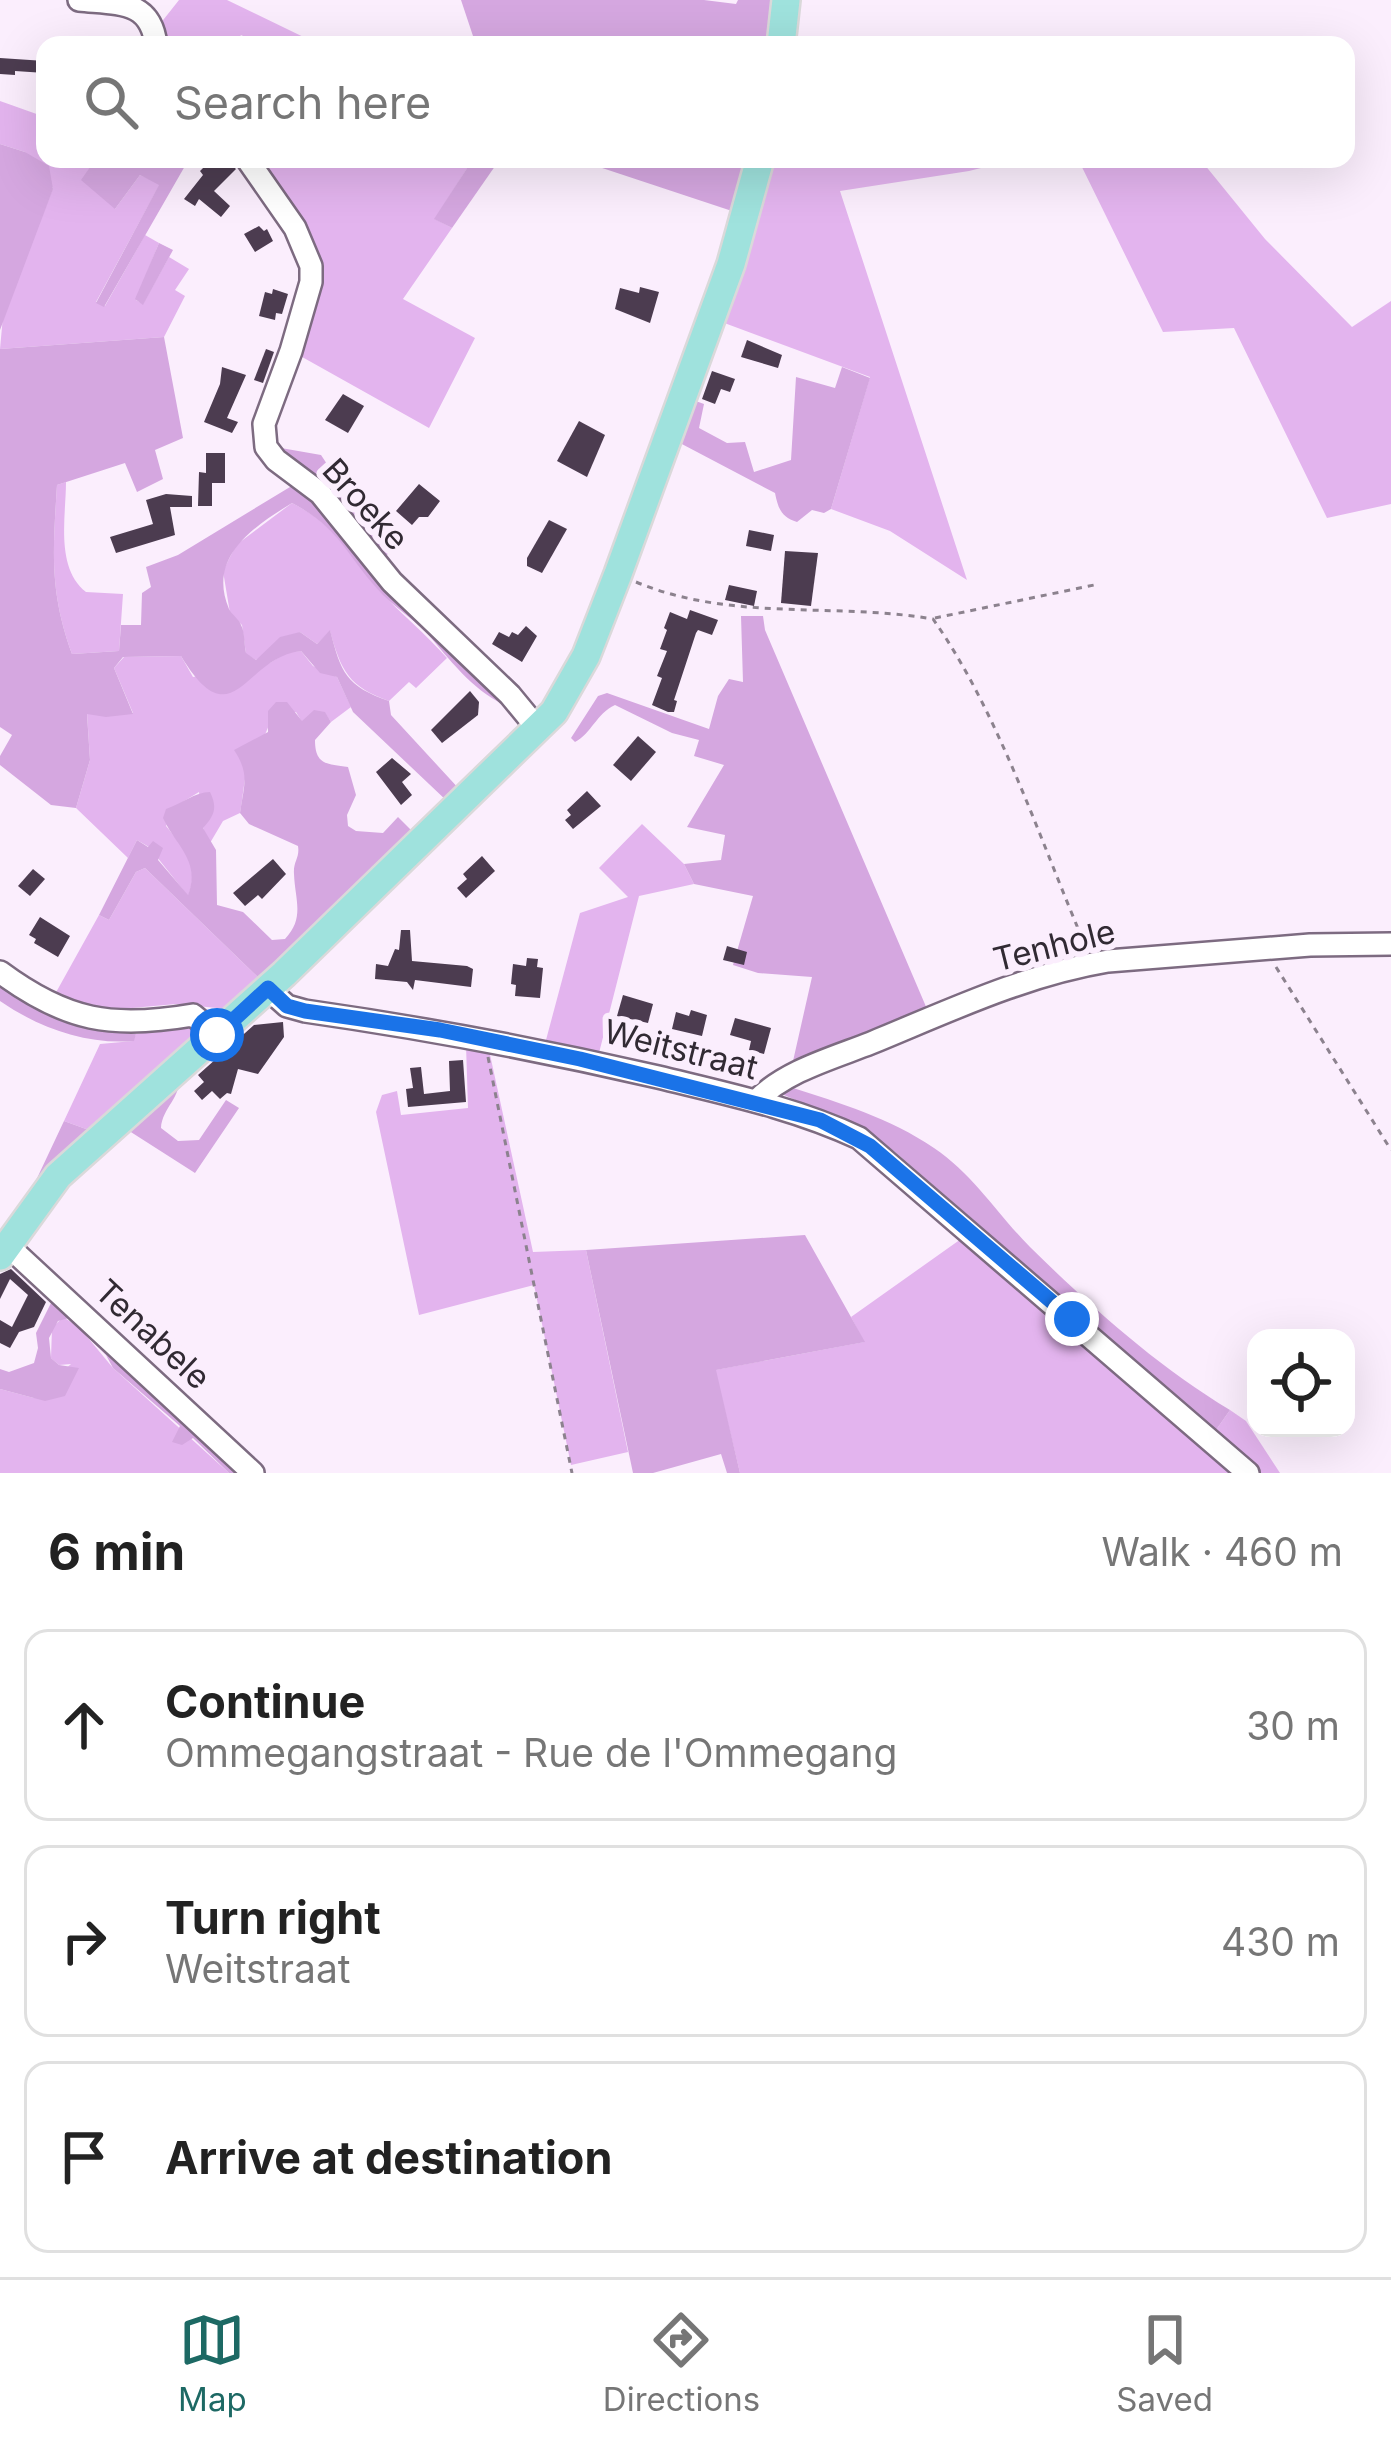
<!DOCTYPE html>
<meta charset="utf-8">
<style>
:root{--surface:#fff;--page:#f6f6f6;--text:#222;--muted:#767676;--line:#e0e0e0;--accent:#1d6964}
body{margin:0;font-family:Inter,sans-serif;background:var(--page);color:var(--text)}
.controls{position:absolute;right:36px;bottom:36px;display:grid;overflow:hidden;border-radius:24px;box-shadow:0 12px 48px #0002}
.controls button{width:108px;height:108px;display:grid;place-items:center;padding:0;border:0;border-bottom:3px solid var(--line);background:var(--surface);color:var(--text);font:60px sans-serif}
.stop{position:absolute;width:36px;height:36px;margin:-27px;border:9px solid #1a73e8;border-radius:50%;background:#fff}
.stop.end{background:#1a73e8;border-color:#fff;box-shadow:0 3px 12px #0008}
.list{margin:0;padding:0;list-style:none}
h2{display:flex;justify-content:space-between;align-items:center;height:156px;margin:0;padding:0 48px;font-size:51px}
h2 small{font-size:39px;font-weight:400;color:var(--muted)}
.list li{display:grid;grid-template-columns:78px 1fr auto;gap:36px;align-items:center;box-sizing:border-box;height:192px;margin:0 24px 24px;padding:0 24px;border:3px solid var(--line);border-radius:24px}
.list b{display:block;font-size:45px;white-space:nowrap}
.list p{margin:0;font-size:39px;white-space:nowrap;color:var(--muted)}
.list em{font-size:39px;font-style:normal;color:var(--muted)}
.icon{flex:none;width:66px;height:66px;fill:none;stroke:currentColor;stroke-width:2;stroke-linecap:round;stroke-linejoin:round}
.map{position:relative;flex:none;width:1391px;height:1473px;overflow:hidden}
.search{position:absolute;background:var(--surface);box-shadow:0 12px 48px #0002;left:36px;right:36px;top:36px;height:132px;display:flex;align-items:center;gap:30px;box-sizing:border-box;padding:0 42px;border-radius:24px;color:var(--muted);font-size:45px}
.sheet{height:804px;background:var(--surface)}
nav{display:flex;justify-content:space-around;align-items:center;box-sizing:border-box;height:168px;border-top:3px solid var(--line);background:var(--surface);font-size:33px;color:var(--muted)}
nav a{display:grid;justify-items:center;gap:6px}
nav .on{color:var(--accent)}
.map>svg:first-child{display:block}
.green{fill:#e3b4ee}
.forest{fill:#d5a7e0}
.building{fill:#4c3c50}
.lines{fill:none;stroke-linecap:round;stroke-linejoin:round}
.minor-casing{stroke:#7d6b81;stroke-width:26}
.major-casing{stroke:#dad9da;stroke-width:32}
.path{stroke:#8c828e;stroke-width:3;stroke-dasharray:6 6;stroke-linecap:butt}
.minor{stroke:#fff;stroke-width:21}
.major{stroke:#9fe2dd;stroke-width:27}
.route{stroke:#1a73e8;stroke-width:15}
.labels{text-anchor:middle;stroke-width:12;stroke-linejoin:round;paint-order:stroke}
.street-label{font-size:33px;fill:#312a33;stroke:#fbeefd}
</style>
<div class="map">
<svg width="1391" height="1473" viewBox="0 0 1391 1473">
<rect width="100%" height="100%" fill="#fbeefd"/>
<!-- green -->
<g class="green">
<polygon points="179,0 227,0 320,45 262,45 241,35 234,45 160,45 160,24"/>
<polygon points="0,101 45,117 45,159 112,159 115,209 140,175 160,184 96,302 105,306 145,235 159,243 136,300 143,304 169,257 189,269 175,290 185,296 164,337 0,349 3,316 53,188 25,152 0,144"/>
<polygon points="253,159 473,159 435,219 452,228 403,299 475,338 429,428 295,353 313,294"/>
<polygon points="767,159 1017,159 969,171 840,191 967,580 890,531 831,509 870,377 719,321"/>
<polygon points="1078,159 1200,159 1265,239 1352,327 1391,301 1391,504 1327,518 1234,328 1163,332"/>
<path d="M66,482C66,516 55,568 86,592L123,594L119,651L72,654C49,590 53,551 57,485Z"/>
<path d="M292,503C339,527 346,553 379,590C401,614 426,634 447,658L416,688L409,682L389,701C349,687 341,671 330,631L317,644L300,632L256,660L246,654L242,625L230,613L223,571L236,545Z"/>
<path d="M301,651L313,666L337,677L351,707L331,722L325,713L302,722L296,712L271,718C267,736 256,747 249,764C244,776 243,798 240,813L223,821L210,843L204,835L199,792L176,806L166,826C184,848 200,867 188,896L149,847L137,840L128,858L76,808L90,760L87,713H133L114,668L124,657L181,656L193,677L270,663L287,652Z"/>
<polygon points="642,824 684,864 694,884 639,896 599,1053 546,1040 580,913 628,897 599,868"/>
<polygon points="145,868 264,983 227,1009 176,1004 110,1010 83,1007 54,996 99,915 109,920 136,872"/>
<polygon points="182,1026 191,1028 196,1035 94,1128 86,1129 64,1121 100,1044 133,1041 136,1034"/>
<polygon points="466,1045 489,1050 533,1252 586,1250 628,1452 571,1465 534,1285 419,1315 376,1112 382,1095 397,1091 401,1115 468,1108"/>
<polygon points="961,1239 1234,1473 740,1473 715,1370 864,1342 851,1317"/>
<polygon points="63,1317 79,1327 113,1368 229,1473 0,1473 0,1389 34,1398 71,1364 59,1365 51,1358 52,1328"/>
<polygon points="1230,1410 1246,1421 1280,1473 1261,1473 1216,1430"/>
</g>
<!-- forest -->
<g class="forest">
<polygon points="461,0 704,0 736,4 738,0 782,0 778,45 476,45"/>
<polygon points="0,144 25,152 49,166 53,189 0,330"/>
<polygon points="112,159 189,159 104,307 96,303 159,185 140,175 115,209 81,180 93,163 110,164"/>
<polygon points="473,159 500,159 452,228 434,219"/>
<polygon points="575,159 756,159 741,214"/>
<polygon points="159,243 173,250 143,305 135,299"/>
<path d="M164,337L183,438L155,450L163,479L137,492L125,463L57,485C53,551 49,590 72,654L119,651L121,625H141L142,593L151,587L146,567L178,555L290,487L296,472L275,455L281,448L321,455L333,473L334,488L349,502L357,493L365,492L362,520L388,550L386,563L514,688L508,706C478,695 452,663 432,639C418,622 398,610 383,595C347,558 342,529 292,503C253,527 207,557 229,609C232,615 239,619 241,625C245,632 244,645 246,653L256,660L280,637L300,632L317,644L330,630C341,673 346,686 389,701L391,715L461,791L448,802L353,712L337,677L320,673L301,651C244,657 233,742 181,656L123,657L114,668L133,714L106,717L87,714L90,760L76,808L51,805L0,765V756L12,735L0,727V349Z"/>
<path d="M842,367L870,378L831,509L824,513L812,510L797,522C781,517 778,508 775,493L678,442L693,400L704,404L699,428L727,443L745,442L754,472L791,460L796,377L835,388Z"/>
<path d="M741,616H763L765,630L930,1016L791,1070L812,977L758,973L733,965L753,896L694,884L684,864L721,860L725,835L687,827L724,765L694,756L699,740L672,733L615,705C596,714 592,733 575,742L571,738L598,696L607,693L709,729L718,696L729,679L743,682Z"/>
<path d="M276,702H287L302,721L314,710L325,712L331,722L315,740C315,765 327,764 348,767L356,795L347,815L348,826L356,831L383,833L398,817L416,835L264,983L145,868L136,872L109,920L99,915L137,840L148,847L153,841L163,848L158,860L188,895C201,861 176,846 163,818L166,809C181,804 195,792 210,792C218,808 214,816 203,828L216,850L217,905L243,912L272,940L285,939C305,918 295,900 294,874C293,861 300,858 298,846L249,824L240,813C244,785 250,774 234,750L268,732V711Z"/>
<path d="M0,981C46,1018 77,1029 136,1034L134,1041C87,1045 39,1028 0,1001Z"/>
<path d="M179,1076C182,1097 162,1108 161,1128L178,1141L199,1140L226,1100L239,1108L195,1173L123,1127Z"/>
<path d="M790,1087C840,1103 890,1118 934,1148C974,1175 997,1214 1030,1247C1091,1307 1157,1366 1230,1410L1216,1430L895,1152L861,1129L784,1095L783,1091Z"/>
<polygon points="64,1121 86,1129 94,1128 31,1191"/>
<polygon points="805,1235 865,1342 716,1370 740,1473 727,1473 721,1454 653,1473 633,1473 586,1250"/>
<polygon points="55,1295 245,1473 229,1473 193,1438 182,1445 172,1442 180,1426 113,1368 106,1355 69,1318 58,1321 49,1338 51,1358 59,1365 79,1368 65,1396 45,1401 0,1389 0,1369 9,1372 34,1363 38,1348 36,1333"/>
</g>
<!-- building -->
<g class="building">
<polygon points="0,58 45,61 45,73 15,71 15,75 0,74"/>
<polygon points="212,159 226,159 236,169 214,191 230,206 221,217 199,199 195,206 184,199 203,175 200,171"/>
<polygon points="259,226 264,231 267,229 273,241 255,252 244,234"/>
<polygon points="640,287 659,292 650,323 615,309 620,288 639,293"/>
<polygon points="273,289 288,294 282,314 276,313 275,320 259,316 265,292 272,294"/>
<polygon points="747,340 782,355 778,368 741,357"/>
<polygon points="266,349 274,352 263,383 254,380"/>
<polygon points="222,367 246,375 227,418 238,422 232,433 204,422 220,384"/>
<polygon points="712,371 735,379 730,392 721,389 715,404 702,399"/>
<polygon points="343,394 364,406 348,433 325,420"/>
<polygon points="579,421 605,435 587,477 557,461"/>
<polygon points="206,453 225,453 225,483 212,483 212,506 198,506 199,472 206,473"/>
<polygon points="419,484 440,501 428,517 419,517 412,525 396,511"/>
<polygon points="166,494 192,496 192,507 170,507 175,535 116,553 110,537 153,524 146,500"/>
<polygon points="549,520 567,529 542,573 527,566 527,558"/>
<polygon points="749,530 774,535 771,551 746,546"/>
<polygon points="785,551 818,553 811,606 781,603"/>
<polygon points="729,585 757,591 754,606 725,600"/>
<polygon points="690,610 718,620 712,635 698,630 696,633 674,700 677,701 674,712 668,712 652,705 662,678 657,676 667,651 660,649 667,630 664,628 670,612 687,619"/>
<polygon points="526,626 537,636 522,662 492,644 499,632 509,637 512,632 518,635"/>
<polygon points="470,691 479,702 478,715 442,743 431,730"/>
<polygon points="638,736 656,752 631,781 613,765"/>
<polygon points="392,758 411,774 402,782 412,795 401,805 376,772"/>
<polygon points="587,791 601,806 573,829 565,820 571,815 567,810"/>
<polygon points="482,856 495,871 466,898 457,888 467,879 463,874"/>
<polygon points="273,859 286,874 262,899 258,895 245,906 233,893"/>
<polygon points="33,869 45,879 30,896 18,886"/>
<polygon points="40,917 70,936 58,957 34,943 36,939 29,935"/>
<polygon points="401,930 410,930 412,961 467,966 473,969 471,987 415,980 413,990 407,982 375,979 376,964 388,966 395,949 399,950"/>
<polygon points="727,946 747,952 744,965 723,960"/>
<polygon points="527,958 538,959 537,967 543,968 540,998 515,996 516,985 511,984 513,964 526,966"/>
<polygon points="623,995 653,1004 648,1023 617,1016"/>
<polygon points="691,1010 707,1015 702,1036 672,1029 676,1012 689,1016"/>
<polygon points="735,1018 771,1028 764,1054 749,1050 751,1041 730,1035"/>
<polygon points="283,1022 284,1037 258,1074 238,1069 231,1094 227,1093 220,1099 212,1091 202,1100 194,1091 204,1082 198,1075 254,1025"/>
<polygon points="463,1060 466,1102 408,1107 406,1089 413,1088 410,1068 421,1067 424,1094 450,1091 449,1061"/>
<polygon points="11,1269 46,1302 34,1327 19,1332 10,1348 0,1343 0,1320 12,1327 28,1295 10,1279 0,1299 0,1274"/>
</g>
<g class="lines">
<!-- minor casing -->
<g class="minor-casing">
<g id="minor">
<path d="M79,0C119,4 151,0 156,45"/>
<polyline points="247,159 295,228 311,266 311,282 291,351 264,424 266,447 276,460 320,493 392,582 510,695 538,729"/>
<path d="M0,972C66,1021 112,1029 193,1015L217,1035"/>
<path d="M268,989L287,1006L305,1011C424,1028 541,1050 658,1077C727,1094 795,1108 859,1138L1248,1473"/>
<path d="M756,1101C785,1071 833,1058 871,1043C949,1011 1024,975 1108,961L1310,945L1391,944"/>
<polyline points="7,1245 253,1473"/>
</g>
</g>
<!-- major casing -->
<g class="major-casing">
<g id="major">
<polyline points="781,45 786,0"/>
<polyline points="0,1256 58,1176 284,974 554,712 586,656 618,574 731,264 760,159"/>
</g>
</g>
<!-- path -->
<g class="path">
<path d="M636,582C732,622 833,602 933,619C998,711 1040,840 1085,945"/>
<polyline points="935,618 1099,584"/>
<polyline points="1276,967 1391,1150"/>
<polyline points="488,1057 572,1473"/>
</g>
<!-- minor -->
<use href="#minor" class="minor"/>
<!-- major -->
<use href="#major" class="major"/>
</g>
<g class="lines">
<!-- route -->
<polyline class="route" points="217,1035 268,988 287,1006 305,1011 440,1030 580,1059 820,1120 870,1146 1072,1319"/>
</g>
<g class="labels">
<!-- street labels -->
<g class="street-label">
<text transform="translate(366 504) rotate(48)" y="12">Broeke</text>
<text transform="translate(1054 945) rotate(-14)" y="12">Tenhole</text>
<text transform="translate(681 1049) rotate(14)" y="12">Weitstraat</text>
<text transform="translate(153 1334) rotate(43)" y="12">Tenabele</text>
</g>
</g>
</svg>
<div class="controls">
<button><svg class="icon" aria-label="locate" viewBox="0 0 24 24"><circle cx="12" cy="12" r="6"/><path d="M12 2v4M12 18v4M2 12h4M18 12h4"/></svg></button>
</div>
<div class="stop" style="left:217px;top:1035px"></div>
<div class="stop end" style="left:1072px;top:1319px"></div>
<div class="search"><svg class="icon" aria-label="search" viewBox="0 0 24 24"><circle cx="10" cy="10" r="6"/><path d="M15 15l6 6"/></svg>Search here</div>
</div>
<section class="sheet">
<h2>6 min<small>Walk · 460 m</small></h2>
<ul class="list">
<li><svg class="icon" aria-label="ahead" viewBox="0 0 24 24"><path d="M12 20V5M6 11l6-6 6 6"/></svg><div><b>Continue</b><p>Ommegangstraat - Rue de l'Ommegang</p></div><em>30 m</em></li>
<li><svg class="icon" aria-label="right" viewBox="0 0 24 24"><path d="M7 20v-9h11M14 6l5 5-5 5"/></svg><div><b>Turn right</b><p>Weitstraat</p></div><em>430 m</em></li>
<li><svg class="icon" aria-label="arrive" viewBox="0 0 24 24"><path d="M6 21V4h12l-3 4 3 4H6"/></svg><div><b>Arrive at destination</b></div></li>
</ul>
</section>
<nav>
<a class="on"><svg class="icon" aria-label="map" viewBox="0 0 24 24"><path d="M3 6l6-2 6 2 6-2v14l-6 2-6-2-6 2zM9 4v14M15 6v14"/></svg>Map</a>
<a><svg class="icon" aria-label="directions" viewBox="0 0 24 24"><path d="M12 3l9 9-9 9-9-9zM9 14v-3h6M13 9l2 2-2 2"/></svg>Directions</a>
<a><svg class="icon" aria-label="saved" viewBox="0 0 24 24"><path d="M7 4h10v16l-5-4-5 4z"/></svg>Saved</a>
</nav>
